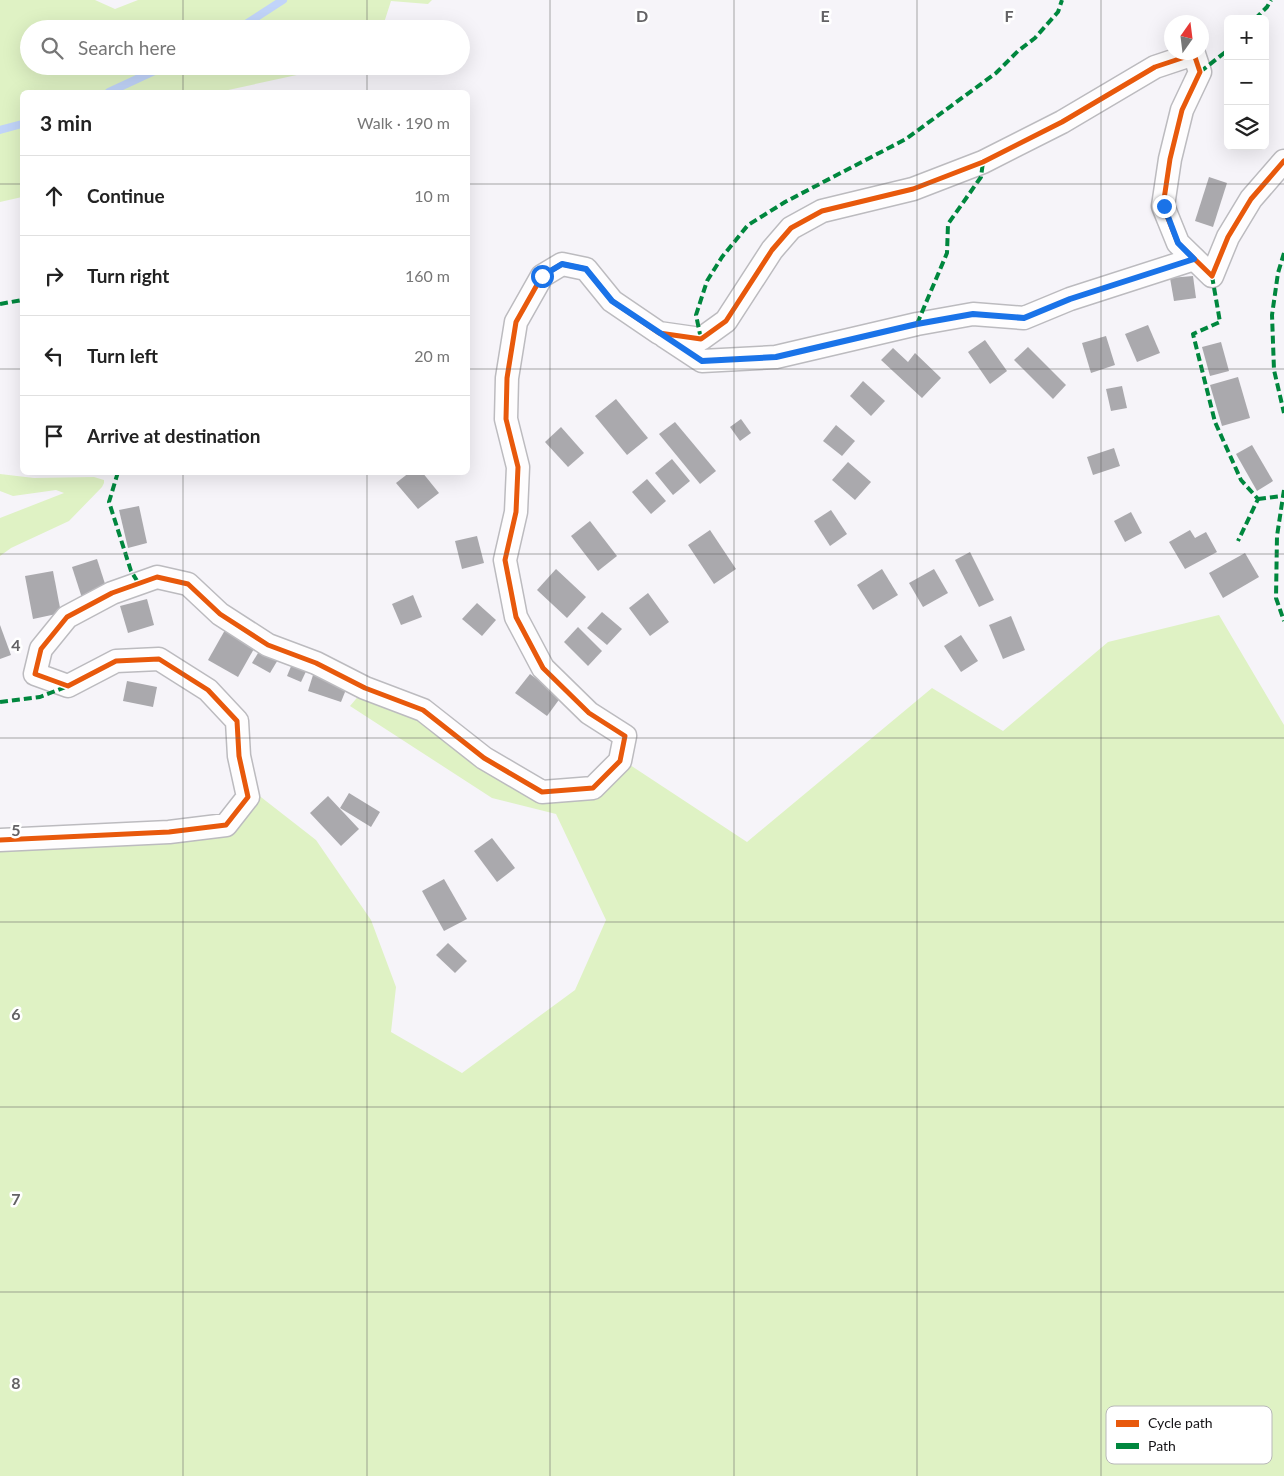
<!DOCTYPE html>
<meta charset="utf-8">
<style>
:root{--surface:#fff;--page:#f6f6f6;--text:#222;--muted:#767676;--line:#e0e0e0}
body{margin:0;font-family:Lato,sans-serif;background:var(--page);color:var(--text)}
.controls{position:absolute;right:15px;top:15px;display:grid;overflow:hidden;border-radius:8px;box-shadow:0 5px 20px #0002}
.controls button{width:45px;height:45px;display:grid;place-items:center;padding:0;border:0;border-bottom:1px solid var(--line);background:var(--surface);color:var(--text);font:25px sans-serif}
.compass{position:absolute;left:1164px;top:15px;width:45px;height:45px;border-radius:50%;background:var(--surface);box-shadow:0 5px 20px #0002;rotate:14deg}
.stop{position:absolute;width:15px;height:15px;margin:-11px;border:4px solid #1a73e8;border-radius:50%;background:#fff}
.stop.end{background:#1a73e8;border-color:#fff;box-shadow:0 1px 5px #0008}
.list{margin:0;padding:0;list-style:none}
h2{display:flex;justify-content:space-between;align-items:center;height:65px;margin:0;padding:0 20px;font-size:21px}
h2 small{font-size:16px;font-weight:400;color:var(--muted)}
.list li{display:grid;grid-template-columns:32px 1fr auto;gap:15px;align-items:center;box-sizing:border-box;height:80px;padding:0 20px;border-top:1px solid var(--line)}
.list b{display:block;font-size:19px;white-space:nowrap}
.list em{font-size:16px;font-style:normal;color:var(--muted)}
.icon{flex:none;width:28px;height:28px;fill:none;stroke:currentColor;stroke-width:2;stroke-linecap:round;stroke-linejoin:round}
.map{position:relative;flex:none;width:1284px;height:1476px;overflow:hidden}
.search{position:absolute;background:var(--surface);box-shadow:0 5px 20px #0002;left:20px;top:20px;width:450px;height:55px;display:flex;align-items:center;gap:12px;box-sizing:border-box;padding:0 18px;border-radius:28px;color:var(--muted);font-size:19px}
.panel{position:absolute;background:var(--surface);box-shadow:0 5px 20px #0002;left:20px;top:90px;width:450px;height:385px;border-radius:8px}
.map>svg:first-child{display:block}
.green{fill:#dff2c4}
.lines{fill:none;stroke-linecap:round;stroke-linejoin:round}
.stream{stroke:#c1d4f9;stroke-width:8}
.building{fill:#aaa9ad}
.street-casing{stroke:#bcbbbf;stroke-width:25}
.street{stroke:#fefdfe;stroke-width:22}
.quiet{stroke:#00873e;stroke-width:4;stroke-dasharray:8 4;stroke-linecap:butt}
.cycleway-casing{stroke:#fff;stroke-width:8}
.cycleway{stroke:#e8590c;stroke-width:5}
.route{stroke:#1a73e8;stroke-width:6}
.grid{fill:none;stroke:#636265;stroke-width:1;stroke-opacity:0.55}
.key{fill:#fff;stroke:#b8b8b9;stroke-width:1}
.key-label{font-size:14px;fill:#141316}
.grid-label{font-size:16px;text-anchor:middle;font-weight:bold;fill:#636265;stroke:#fff;stroke-width:5;stroke-linejoin:round;paint-order:stroke}
</style>
<div class="map">
<svg width="1284" height="1476" viewBox="0 0 1284 1476">
<rect width="100%" height="100%" fill="#f6f4f9"/>
<!-- green -->
<g class="green">
<polygon points="0,0 95,0 115,9 138,0 432,0 428,4 391,1 382,29 29,29 29,66 370,66 370,67 306,73 219,92 22,92 22,197 0,202"/>
<polygon points="0,474 34,478 94,477 104,480 104,483 102,487 69,521 11,548 0,556 0,518 64,493 56,490 13,496 0,491"/>
<polygon points="1219,615 1284,725 1284,1476 0,1476 0,849 233,833 257,794 316,840 371,920 396,987 391,1032 462,1073 575,990 606,920 556,814 492,798 350,706 361,693 424,716 547,795 627,763 747,842 932,688 1003,731 1108,642"/>
</g>
<g class="lines">
<!-- stream -->
<g class="stream">
<polyline points="238,29 283,0"/>
<polyline points="109,92 165,66"/>
<polyline points="0,130 22,124"/>
</g>
</g>
<!-- building -->
<g class="building">
<polygon points="1209,177 1227,183 1213,227 1195,221"/>
<polygon points="1193,276 1196,298 1174,301 1170,278"/>
<polygon points="1148,325 1160,353 1137,362 1125,334"/>
<polygon points="1106,336 1115,365 1091,373 1082,343"/>
<polygon points="985,340 1007,371 990,384 968,352"/>
<polygon points="1221,342 1229,371 1210,376 1202,347"/>
<polygon points="1028,347 1066,385 1053,399 1014,360"/>
<polygon points="893,348 908,362 915,353 941,378 922,398 881,360"/>
<polygon points="1238,377 1250,418 1222,426 1210,385"/>
<polygon points="863,381 885,401 871,416 850,396"/>
<polygon points="1122,386 1127,408 1111,411 1106,389"/>
<polygon points="616,399 648,438 627,455 595,416"/>
<polygon points="741,419 751,433 740,441 730,427"/>
<polygon points="675,422 716,471 700,484 659,434"/>
<polygon points="836,425 855,441 842,456 823,441"/>
<polygon points="561,427 584,453 568,467 545,442"/>
<polygon points="1252,445 1273,481 1257,491 1236,454"/>
<polygon points="1114,448 1120,466 1093,475 1087,457"/>
<polygon points="672,459 690,481 673,495 655,473"/>
<polygon points="848,462 871,482 855,500 832,480"/>
<polygon points="410,472 422,472 439,493 418,509 396,483"/>
<polygon points="647,479 666,501 651,514 632,492"/>
<polygon points="139,506 147,543 128,548 119,510"/>
<polygon points="831,510 847,534 830,546 814,521"/>
<polygon points="1131,512 1142,533 1125,542 1114,521"/>
<polygon points="590,521 617,556 598,571 571,536"/>
<polygon points="710,530 736,569 714,584 688,545"/>
<polygon points="1190,530 1195,538 1206,532 1217,552 1185,569 1169,542"/>
<polygon points="477,536 484,563 462,569 455,541"/>
<polygon points="970,552 994,600 979,607 955,560"/>
<polygon points="1245,553 1259,577 1223,598 1209,573"/>
<polygon points="97,559 107,590 82,598 72,567"/>
<polygon points="556,569 586,597 567,618 537,590"/>
<polygon points="882,569 898,595 873,610 857,585"/>
<polygon points="934,569 948,593 923,607 909,583"/>
<polygon points="53,571 61,613 33,619 25,576"/>
<polygon points="648,593 669,622 650,636 629,608"/>
<polygon points="413,595 422,617 401,625 392,604"/>
<polygon points="147,599 154,625 128,633 120,606"/>
<polygon points="477,603 496,620 482,636 462,619"/>
<polygon points="602,612 622,629 607,645 587,628"/>
<polygon points="1011,616 1025,650 1003,659 989,625"/>
<polygon points="0,625 11,655 0,659"/>
<polygon points="578,627 602,651 588,666 564,642"/>
<polygon points="225,630 255,647 238,677 208,660"/>
<polygon points="961,635 978,661 961,672 944,646"/>
<polygon points="261,648 279,658 270,673 252,663"/>
<polygon points="294,659 309,665 301,682 287,676"/>
<polygon points="530,674 561,697 547,716 515,693"/>
<polygon points="313,675 347,687 341,702 308,691"/>
<polygon points="127,681 157,687 153,707 123,701"/>
<polygon points="349,793 380,812 371,827 340,808"/>
<polygon points="328,796 359,829 341,846 310,813"/>
<polygon points="492,838 515,868 497,882 474,851"/>
<polygon points="444,879 467,919 444,931 422,891"/>
<polygon points="448,943 467,961 455,973 436,955"/>
</g>
<g class="lines">
<!-- street casing -->
<g class="street-casing">
<g id="street">
<polyline points="664,336 702,361 776,357 917,324 973,314 1024,318 1070,299 1194,259"/>
<polyline points="0,840 169,832 226,825 248,797 239,756 237,721 208,690 159,659 116,661 68,686 35,674 41,649 67,617 112,593 157,577 188,584 220,614 268,645 316,663 365,688 423,710 484,758 542,792 593,788 620,761 625,736 589,713 543,668 516,617 505,560 516,512 518,467 506,419 507,378 516,322 542,276 562,264 586,269 612,301 659,333 701,339 726,321 772,250 791,228 822,211 913,189 983,162 1062,122 1155,67 1194,54 1200,72 1182,110 1170,159 1163,206 1178,243 1212,276 1228,237 1251,199 1284,161"/>
</g>
</g>
<!-- street -->
<use href="#street" class="street"/>
<!-- quiet -->
<g class="quiet">
<polyline points="1255,19 1267,7 1271,0"/>
<polyline points="1200,72 1228,50"/>
<polyline points="1284,253 1278,273 1272,315 1274,370 1284,413"/>
<polyline points="1212,276 1220,322 1193,334 1215,422 1241,480 1258,499 1238,541"/>
<polyline points="0,304 22,300"/>
<polyline points="917,324 947,253 948,224 981,177 983,162"/>
<polyline points="701,339 696,315 707,281 722,257 748,225 785,202 906,139 996,73 1018,51 1035,38 1058,12 1062,0"/>
<polyline points="118,472 109,502 131,571 139,584"/>
<polyline points="1284,490 1277,536 1276,598 1284,621"/>
<polyline points="1258,499 1282,496"/>
<polyline points="0,702 40,697 68,686"/>
</g>
<!-- cycleway casing -->
<g class="cycleway-casing">
<polyline id="cycleway" points="0,840 169,832 226,825 248,797 239,756 237,721 208,690 159,659 116,661 68,686 35,674 41,649 67,617 112,593 157,577 188,584 220,614 268,645 316,663 365,688 423,710 484,758 542,792 593,788 620,761 625,736 589,713 543,668 516,617 505,560 516,512 518,467 506,419 507,378 516,322 542,276 562,264 586,269 612,301 659,333 701,339 726,321 772,250 791,228 822,211 913,189 983,162 1062,122 1155,67 1194,54 1200,72 1182,110 1170,159 1163,206 1178,243 1212,276 1228,237 1251,199 1284,161"/>
</g>
<!-- cycleway -->
<use href="#cycleway" class="cycleway"/>
</g>
<g class="lines">
<!-- route -->
<polyline class="route" points="542,276 562,264 586,269 612,301 702,361 776,357 917,324 973,314 1024,318 1070,299 1194,259 1178,243 1164,206"/>
</g>
<!-- grid -->
<path class="grid" d="M183,0V29M367,0V29M550,0V1476M734,0V1476M917,0V1476M1101,0V1476M183,66V92M367,66V92M0,184H22M468,184H1284M0,369H22M468,369H1284M183,472V1476M367,472V1476M0,554H1284M0,738H1284M0,922H1284M0,1107H1284M0,1292H1284"/>
<!-- legend -->
<rect x="1106" y="1406" width="166" height="58" rx="8" class="key"/>
<rect x="1116" y="1420" width="23" height="7" fill="#e8590c"/>
<rect x="1116" y="1443" width="23" height="6" fill="#00873e"/>
<g class="key-label">
<text x="1148" y="1428">Cycle path</text>
<text x="1148" y="1451">Path</text>
</g>
<g class="grid-label">
<text x="642" y="22">D</text>
<text x="825" y="22">E</text>
<text x="1009" y="22">F</text>
<text x="16" y="651">4</text>
<text x="16" y="836">5</text>
<text x="16" y="1020">6</text>
<text x="16" y="1205">7</text>
<text x="16" y="1389">8</text>
</g>
</svg>
<div class="controls">
<button>+</button>
<button>−</button>
<button><svg class="icon" aria-label="layers" viewBox="0 0 24 24"><path d="M12 4l9 5-9 5-9-5zM3 14l9 5 9-5"/></svg></button>
</div>
<svg class="compass" viewBox="-18 -18 36 36"><path d="M0-13l5 13h-10z" fill="#e53935"/><path d="M0 13l5-13h-10z" fill="#767676"/></svg>
<div class="stop" style="left:542px;top:276px"></div>
<div class="stop end" style="left:1164px;top:206px"></div>
<div class="search"><svg class="icon" aria-label="search" viewBox="0 0 24 24"><circle cx="10" cy="10" r="6"/><path d="M15 15l6 6"/></svg>Search here</div>
<section class="panel">
<h2>3 min<small>Walk · 190 m</small></h2>
<ul class="list">
<li><svg class="icon" aria-label="ahead" viewBox="0 0 24 24"><path d="M12 20V5M6 11l6-6 6 6"/></svg><div><b>Continue</b></div><em>10 m</em></li>
<li><svg class="icon" aria-label="right" viewBox="0 0 24 24"><path d="M7 20v-9h11M14 6l5 5-5 5"/></svg><div><b>Turn right</b></div><em>160 m</em></li>
<li><svg class="icon" aria-label="left" viewBox="0 0 24 24"><path d="M17 20v-9H6M10 6l-5 5 5 5"/></svg><div><b>Turn left</b></div><em>20 m</em></li>
<li><svg class="icon" aria-label="arrive" viewBox="0 0 24 24"><path d="M6 21V4h12l-3 4 3 4H6"/></svg><div><b>Arrive at destination</b></div></li>
</ul>
</section>
</div>
